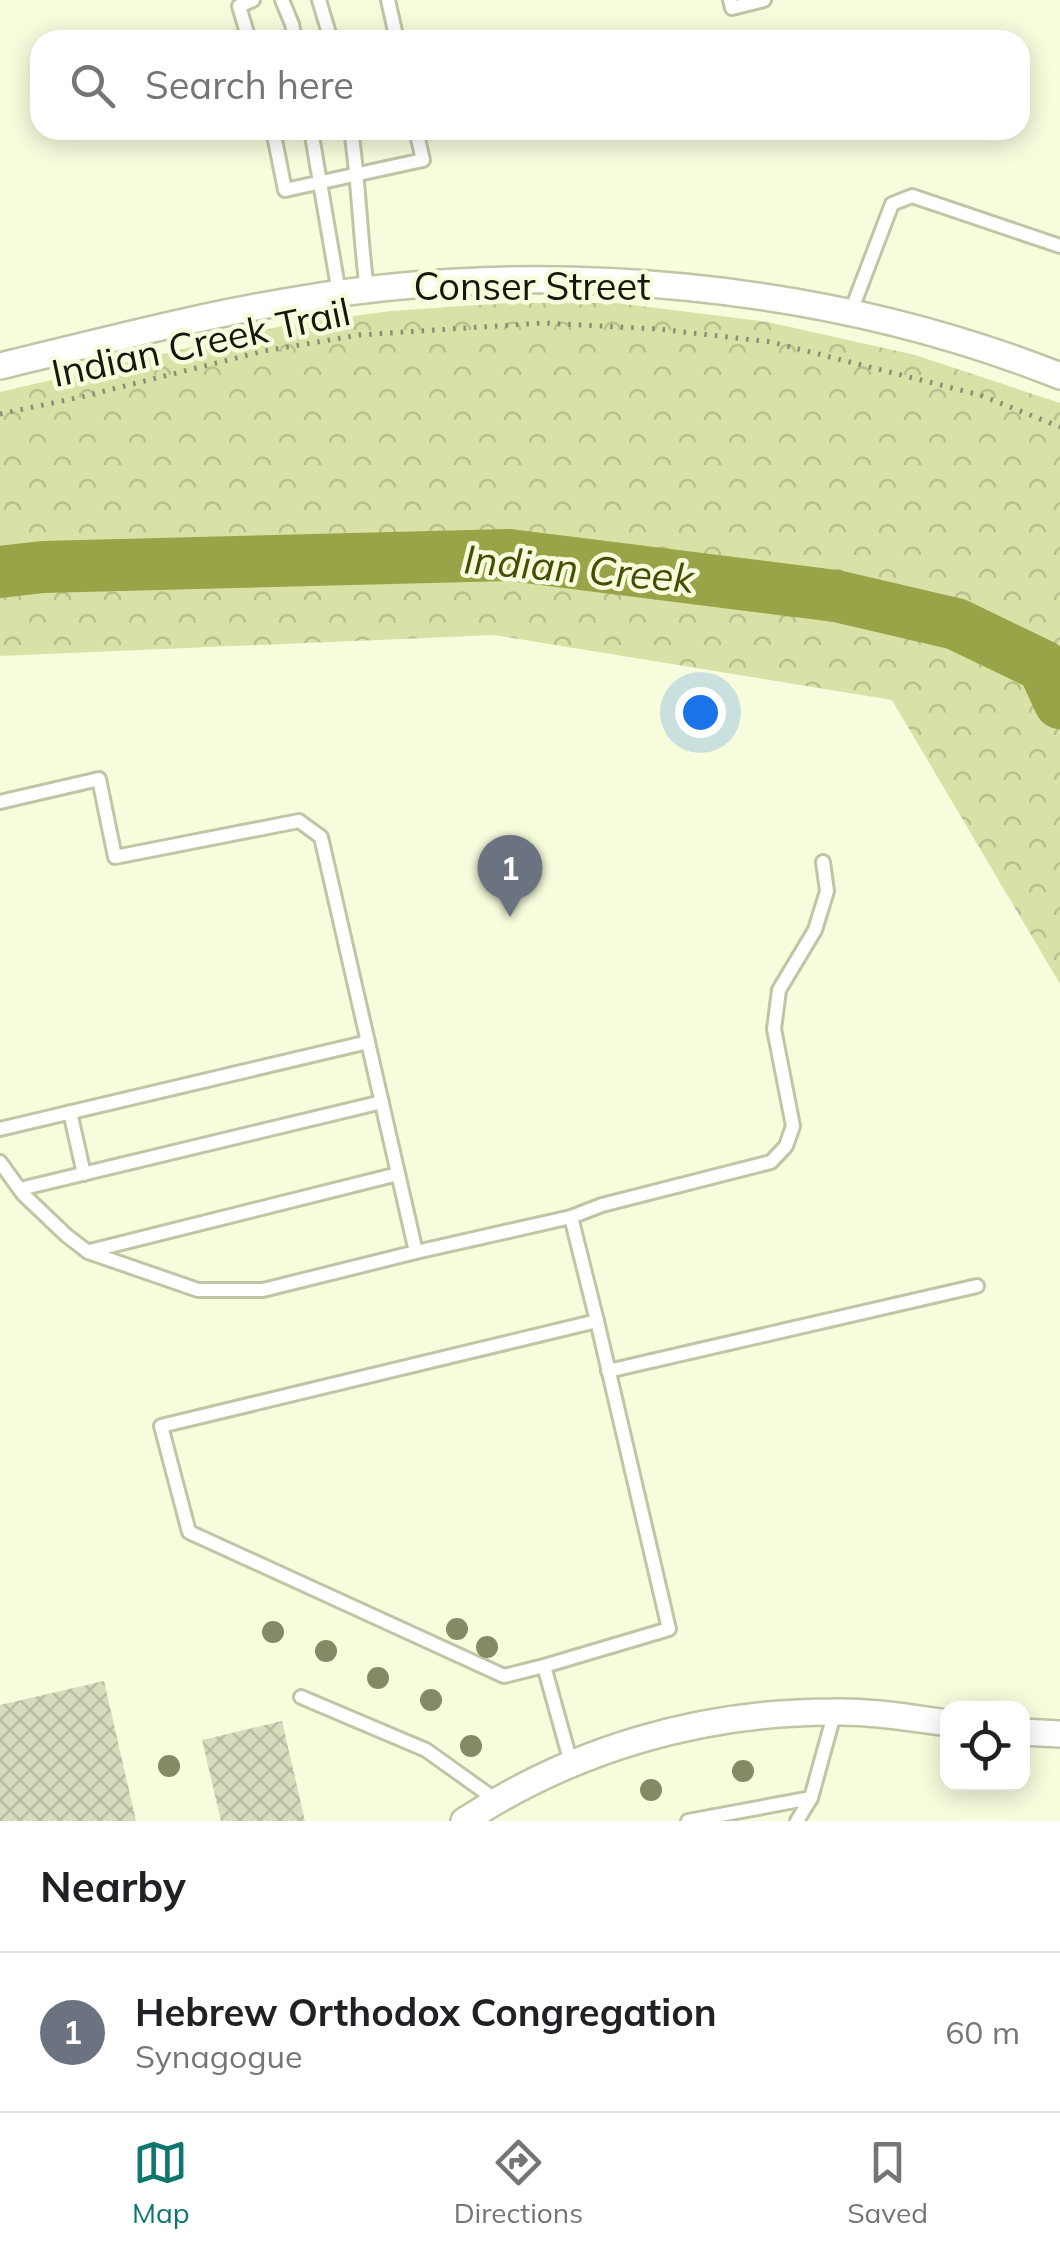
<!DOCTYPE html>
<style>
:root{--surface:#fff;--page:#f6f6f6;--text:#202124;--muted:#757577;--line:#e0e0e0;--accent:#0f766e}
body{margin:0;font-family:Mulish,sans-serif;background:var(--page);color:var(--text)}
.controls{position:absolute;right:30px;bottom:30px;display:grid;overflow:hidden;border-radius:20px;box-shadow:0 5px 25px #0003}
.controls button{width:90px;height:90px;display:grid;place-items:center;padding:0;border:0;border-bottom:2px solid var(--line);background:var(--surface);color:var(--text);font:50px sans-serif}
.you{position:absolute;left:700px;top:712px;width:35px;height:35px;margin:-25px;border:8px solid #fff;border-radius:50%;background:#1a73e8;box-shadow:0 0 0 15px #1a73e833}
.badge{display:grid;place-items:center;width:65px;height:65px;border-radius:50%;background:var(--accent);color:#fff;font-size:32px;font-weight:700}
.pin{position:absolute;translate:-50% -82px;filter:drop-shadow(0 2px 5px #0008)}
.pin::after{content:'';position:absolute;top:52px;width:35px;height:30px;background:inherit;clip-path:polygon(0 0,100% 0,50% 100%)}
.list{margin:0;padding:0;list-style:none}
h2{display:flex;justify-content:space-between;align-items:center;height:130px;margin:0;padding:0 40px;font-size:42px}
h2 small{font-size:32px;font-weight:400;color:var(--muted)}
.list li{display:grid;grid-template-columns:65px 1fr auto;gap:30px;align-items:center;box-sizing:border-box;height:160px;padding:0 40px;border-top:2px solid var(--line)}
.list b{display:block;font-size:38px;white-space:nowrap}
.list p{margin:0;font-size:32px;white-space:nowrap;color:var(--muted)}
.list em{font-size:32px;font-style:normal;color:var(--muted)}
.icon{flex:none;width:55px;height:55px;fill:none;stroke:currentColor;stroke-width:2;stroke-linecap:round;stroke-linejoin:round}
.map{position:relative;flex:none;width:1060px;height:1821px;overflow:hidden}
.search{position:absolute;background:var(--surface);box-shadow:0 5px 25px #0003;left:30px;right:30px;top:30px;height:110px;display:flex;align-items:center;gap:25px;box-sizing:border-box;padding:0 35px;border-radius:30px;color:var(--muted);font-size:38px}
.sheet{height:290px;background:var(--surface)}
nav{display:flex;justify-content:space-around;align-items:center;box-sizing:border-box;height:140px;border-top:2px solid var(--line);background:var(--surface);font-size:28px;color:var(--muted)}
nav a{display:grid;justify-items:center;gap:5px}
nav .on{color:var(--accent)}
.map>svg:first-child{display:block}
.park{fill:url(#park-crowns)}
.lines{fill:none;stroke-linecap:round;stroke-linejoin:round}
.river{stroke:#99a347;stroke-width:52}
.building{fill:url(#building-cross-hatch)}
.service-casing{stroke:#c0c5a6;stroke-width:18}
.minor-casing{stroke:#c0c5a6;stroke-width:30}
.path{stroke:#8a8e78;stroke-width:5;stroke-dasharray:2.5 8;stroke-linecap:butt}
.service{stroke:#fff;stroke-width:12}
.minor{stroke:#fff;stroke-width:25}
.tree{fill:#858a66}
.labels{text-anchor:middle;stroke-width:9;stroke-linejoin:round;paint-order:stroke}
.street-label{font-size:38px;fill:#15170c;stroke:#f6fcdc}
.water-label{font-size:40px;font-style:italic;fill:#464c04;stroke:#f6fcdc}
</style>
<div class="map">
<svg width="1060" height="1821" viewBox="0 0 1060 1821">
<defs>
<pattern id="park-crowns" width="20" height="18" patternUnits="userSpaceOnUse" patternTransform="scale(2.5)"><rect width="20" height="18" fill="#d9e1a6"/><path d="M2 6a3 3 0 1 1 6 0M12 15a3 3 0 1 1 6 0" fill="none" stroke="#b9c08e"/></pattern>
<pattern id="building-cross-hatch" width="8" height="8" patternUnits="userSpaceOnUse" patternTransform="scale(2.5)"><rect width="8" height="8" fill="#d7dcbd"/><path d="M0 0l8 8M0 8l8-8" fill="none" stroke="#b8bca1"/></pattern>
</defs>
<rect width="100%" height="100%" fill="#f6fcdc"/>
<!-- park -->
<polygon class="park" points="506,303 617,303 768,322 915,355 1060,403 1060,984 892,700 494,635 0,656 0,392 286,325 391,311"/>
<g class="lines">
<!-- river -->
<polyline class="river" points="0,572 43,567 509,555 836,596 956,624 1043,666 1060,703"/>
</g>
<!-- building -->
<g class="building">
<polygon points="104,1681 136,1821 0,1821 0,1705"/>
<polygon points="282,1721 305,1821 221,1821 202,1740"/>
</g>
<g class="lines">
<!-- service casing -->
<g class="service-casing">
<g id="service">
<polyline points="282,0 292,24 295,40"/>
<polyline points="319,0 331,40"/>
<polyline points="388,0 397,40"/>
<polyline points="730,0 732,8 764,0"/>
<polyline points="249,40 239,6 253,0"/>
<polyline points="273,130 285,190 423,160 416,130"/>
<polyline points="311,130 339,293"/>
<path d="M351,130C359,183 360,237 367,290"/>
<polyline points="850,314 892,204 912,196 1060,246"/>
<polyline points="0,802 99,779 115,857 299,821 321,837 416,1252 263,1290 198,1290 88,1252 66,1235 23,1194 0,1162"/>
<polyline points="70,1112 84,1174"/>
<polyline points="0,1129 368,1042"/>
<polyline points="20,1189 382,1102"/>
<polyline points="571,1217 602,1205 771,1162 786,1146 793,1126 774,1029 779,990 815,930 827,891 823,862"/>
<polyline points="90,1251 398,1174"/>
<polyline points="416,1252 571,1217 597,1321"/>
<polyline points="608,1371 977,1286"/>
<polyline points="544,1666 669,1629 597,1321 161,1426 189,1532 504,1676 544,1666 571,1763"/>
<polyline points="301,1697 426,1750 496,1800"/>
<polyline points="688,1821 811,1798 835,1711"/>
<polyline points="797,1821 811,1798"/>
</g>
</g>
<!-- minor casing -->
<g class="minor-casing">
<g id="minor">
<path d="M0,366C100,342 201,315 302,299C550,258 827,283 1060,376"/>
<polyline points="1022,1732 1060,1734"/>
<path d="M464,1821C574,1749 701,1712 833,1712C871,1711 910,1718 948,1723"/>
</g>
</g>
<!-- path -->
<polyline class="path" points="0,414 81,397 264,351 359,335 543,323 658,329 771,342 980,395 1060,427"/>
<!-- service -->
<use href="#service" class="service"/>
<!-- minor -->
<use href="#minor" class="minor"/>
</g>
<!-- trees -->
<g class="tree">
<circle cx="457" cy="1629" r="11"/>
<circle cx="273" cy="1632" r="11"/>
<circle cx="487" cy="1647" r="11"/>
<circle cx="326" cy="1651" r="11"/>
<circle cx="378" cy="1678" r="11"/>
<circle cx="431" cy="1700" r="11"/>
<circle cx="471" cy="1746" r="11"/>
<circle cx="169" cy="1766" r="11"/>
<circle cx="743" cy="1771" r="11"/>
<circle cx="651" cy="1790" r="11"/>
</g>
<g class="labels">
<!-- street labels -->
<g class="street-label">
<text x="532" y="300">Conser Street</text>
<text transform="translate(201 343) rotate(-12)" y="13">Indian Creek Trail</text>
</g>
<!-- water labels -->
<g class="water-label">
<text transform="translate(579 569) rotate(5)" y="14">Indian Creek</text>
</g>
</g>
</svg>
<div class="controls">
<button><svg class="icon" aria-label="locate" viewBox="0 0 24 24"><circle cx="12" cy="12" r="6"/><path d="M12 2v4M12 18v4M2 12h4M18 12h4"/></svg></button>
</div>
<div class="you"></div>
<div class="pin badge" style="left:510px;top:917px;background:#6b7280">1</div>
<div class="search"><svg class="icon" aria-label="search" viewBox="0 0 24 24"><circle cx="10" cy="10" r="6"/><path d="M15 15l6 6"/></svg>Search here</div>
</div>
<section class="sheet">
<h2>Nearby<small></small></h2>
<ul class="list">
<li><span class="badge" style="background:#6b7280">1</span><div><b>Hebrew Orthodox Congregation</b><p>Synagogue</p></div><em>60 m</em></li>
</ul>
</section>
<nav>
<a class="on"><svg class="icon" aria-label="map" viewBox="0 0 24 24"><path d="M3 6l6-2 6 2 6-2v14l-6 2-6-2-6 2zM9 4v14M15 6v14"/></svg>Map</a>
<a><svg class="icon" aria-label="directions" viewBox="0 0 24 24"><path d="M12 3l9 9-9 9-9-9zM9 14v-3h6M13 9l2 2-2 2"/></svg>Directions</a>
<a><svg class="icon" aria-label="saved" viewBox="0 0 24 24"><path d="M7 4h10v16l-5-4-5 4z"/></svg>Saved</a>
</nav>
